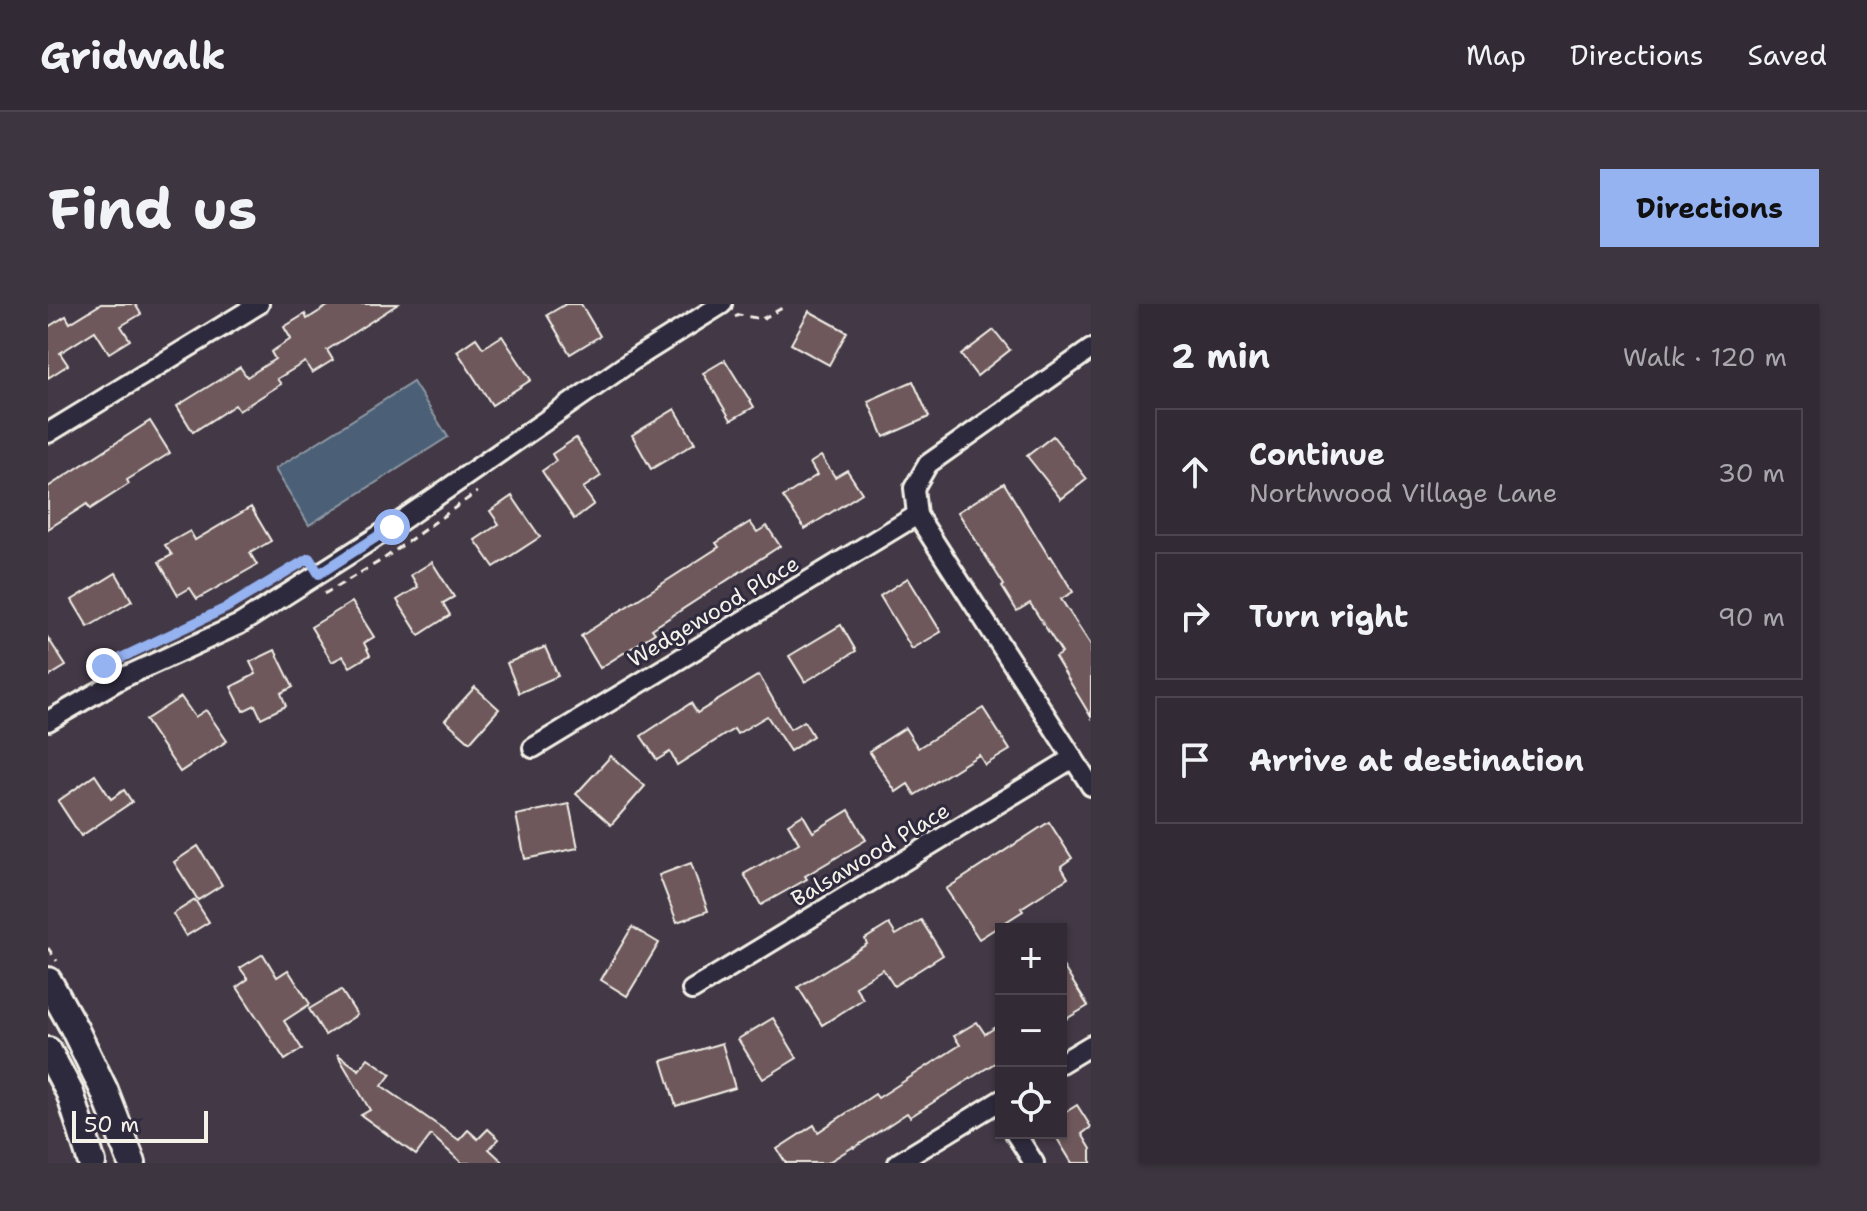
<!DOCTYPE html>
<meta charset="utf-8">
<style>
:root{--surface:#322a34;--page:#3d3640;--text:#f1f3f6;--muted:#a8a7ac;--line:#4d464f;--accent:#95b2f1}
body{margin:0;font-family:"Shantell Sans",sans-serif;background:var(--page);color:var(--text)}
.controls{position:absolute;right:24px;bottom:24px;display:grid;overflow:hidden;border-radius:0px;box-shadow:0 2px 6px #0004}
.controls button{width:72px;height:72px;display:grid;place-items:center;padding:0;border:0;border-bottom:2px solid var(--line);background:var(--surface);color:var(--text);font:40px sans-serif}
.scale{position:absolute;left:24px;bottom:20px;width:136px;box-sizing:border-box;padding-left:8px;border:4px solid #f4f1e8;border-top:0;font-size:22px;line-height:28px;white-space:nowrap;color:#f4f1e8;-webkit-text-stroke:6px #2f2a3d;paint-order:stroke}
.stop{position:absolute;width:24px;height:24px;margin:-18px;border:6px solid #95b2f1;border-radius:50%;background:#fff}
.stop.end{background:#95b2f1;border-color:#fff;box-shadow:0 2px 8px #0008}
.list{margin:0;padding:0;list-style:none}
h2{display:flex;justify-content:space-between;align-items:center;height:104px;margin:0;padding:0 32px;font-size:34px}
h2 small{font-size:26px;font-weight:400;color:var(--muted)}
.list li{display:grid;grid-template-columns:52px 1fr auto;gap:24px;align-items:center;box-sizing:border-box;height:128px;margin:0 16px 16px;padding:0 16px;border:2px solid var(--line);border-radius:0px}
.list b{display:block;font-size:30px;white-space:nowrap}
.list p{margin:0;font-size:26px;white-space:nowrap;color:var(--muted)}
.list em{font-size:26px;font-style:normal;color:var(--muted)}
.icon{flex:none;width:44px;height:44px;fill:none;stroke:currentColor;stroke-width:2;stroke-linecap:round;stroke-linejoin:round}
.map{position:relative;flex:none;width:1043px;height:859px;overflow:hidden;border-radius:0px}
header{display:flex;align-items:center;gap:48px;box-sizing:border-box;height:112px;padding:0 40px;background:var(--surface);border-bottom:2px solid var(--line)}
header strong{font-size:38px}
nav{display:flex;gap:44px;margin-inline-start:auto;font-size:28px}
.intro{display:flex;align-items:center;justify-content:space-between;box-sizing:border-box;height:192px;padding:0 48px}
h1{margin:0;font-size:56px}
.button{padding:20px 36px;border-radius:0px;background:var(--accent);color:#111;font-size:28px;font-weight:700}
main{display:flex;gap:48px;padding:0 48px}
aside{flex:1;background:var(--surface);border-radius:0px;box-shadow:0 2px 6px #0004}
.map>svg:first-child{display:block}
.water{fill:#4c6077;stroke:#8f9aa4;stroke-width:2}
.building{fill:#6e595b;stroke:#f4f1e8;stroke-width:2}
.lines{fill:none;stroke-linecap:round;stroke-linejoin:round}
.street-casing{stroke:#f4f1e8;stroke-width:24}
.secondary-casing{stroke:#f4f1e8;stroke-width:32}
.path{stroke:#f4f1e8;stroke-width:3;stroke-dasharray:8 6;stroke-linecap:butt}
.street{stroke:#2f2a3d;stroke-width:18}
.secondary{stroke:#2f2a3d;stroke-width:26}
.route{stroke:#95b2f1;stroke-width:10}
.labels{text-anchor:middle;stroke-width:6;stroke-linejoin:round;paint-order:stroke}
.street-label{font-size:22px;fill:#f4f1e8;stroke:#2f2a3d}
</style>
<header>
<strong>Gridwalk</strong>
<nav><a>Map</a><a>Directions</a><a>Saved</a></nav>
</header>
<div class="intro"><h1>Find us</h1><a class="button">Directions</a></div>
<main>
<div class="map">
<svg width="1043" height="859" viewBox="0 0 1043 859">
<rect width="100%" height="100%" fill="#423846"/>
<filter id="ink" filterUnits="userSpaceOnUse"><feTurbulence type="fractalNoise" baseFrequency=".0125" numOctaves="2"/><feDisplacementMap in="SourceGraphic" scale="16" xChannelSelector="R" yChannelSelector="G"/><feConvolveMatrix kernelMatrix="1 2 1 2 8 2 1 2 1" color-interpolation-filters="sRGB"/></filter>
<g filter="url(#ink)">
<!-- water -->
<polygon class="water" points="365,78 400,133 261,221 227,165"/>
<!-- building -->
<g class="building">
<polygon points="53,0 87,0 93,10 73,22 82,36 61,49 47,27 12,49 20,61 0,74 0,23 18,12 22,19"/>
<polygon points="283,0 350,0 279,46 285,56 264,69 257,58 229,75 233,80 191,107 187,101 145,128 129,102 192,63 199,73 227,55 223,48 243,35 236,23 257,10 259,15"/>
<polygon points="518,0 533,0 552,32 522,50 499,11"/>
<polygon points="761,7 799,28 781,61 743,40"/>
<polygon points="946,26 962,46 929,72 913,51"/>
<polygon points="454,32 483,76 444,101 409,47 428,34 435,44"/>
<polygon points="677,56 706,103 683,116 655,69"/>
<polygon points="865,77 881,113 836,133 820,97"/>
<polygon points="627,105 647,139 603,165 584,131"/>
<polygon points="102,117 122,149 79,176 81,180 42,205 39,200 0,225 0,183"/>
<polygon points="1005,132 1039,175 1013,195 979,152"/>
<polygon points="528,134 553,172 535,184 546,200 526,215 494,167 508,157 504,150"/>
<polygon points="773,152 787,173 799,166 814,189 757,225 735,193 769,171 762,159"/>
<polygon points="956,179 1001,253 1003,252 1025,288 1013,295 1043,341 1043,413 1007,353 1014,349 982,299 969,307 954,283 956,281 910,208"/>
<polygon points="464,192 492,233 446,263 427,236 451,220 442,207"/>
<polygon points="203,203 223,237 202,249 209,261 149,295 142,284 130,291 111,258 124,251 117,241 142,227 147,236"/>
<polygon points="702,218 709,228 719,222 732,242 604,325 607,329 552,364 533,332 671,243 668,239"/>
<polygon points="384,258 406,293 395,299 402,311 371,331 349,296 370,283 363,271"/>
<polygon points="68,269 84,297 40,323 24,296"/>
<polygon points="860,274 893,328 864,345 832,292"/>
<polygon points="304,298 326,333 316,339 322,351 302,363 295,352 284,358 263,323"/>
<polygon points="793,321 808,347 757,378 741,352"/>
<polygon points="0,334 18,362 0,373"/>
<polygon points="497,343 510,372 471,389 459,359"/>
<polygon points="227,346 245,383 233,389 238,402 213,414 207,401 195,407 183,383 208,370 202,358"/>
<polygon points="711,371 742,425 756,417 765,432 742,447 719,412 689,430 686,425 629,461 622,448 609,456 593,432 643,399 649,409"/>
<polygon points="427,383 451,405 422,438 397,416"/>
<polygon points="133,393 147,413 158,406 179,437 132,468 97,416"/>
<polygon points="935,404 962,446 937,461 931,451 867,491 860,480 848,488 821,447 857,424 870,444"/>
<polygon points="563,452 597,482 563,521 528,490"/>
<polygon points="47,471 63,495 76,486 84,498 33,532 10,497"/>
<polygon points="521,500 530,544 477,555 468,511"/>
<polygon points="801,506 818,536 757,572 759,575 713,601 696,570 751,539 740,520 755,511 765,528"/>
<polygon points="1001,518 1024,554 1013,562 1020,574 973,604 975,607 931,635 898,585"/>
<polygon points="150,542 174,581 150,596 126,558"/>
<polygon points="643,559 660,607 629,618 611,571"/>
<polygon points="147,596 161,618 138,632 125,610"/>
<polygon points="873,616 895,651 846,682 835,665 807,682 815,695 774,721 750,683 819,640 817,635 841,620 848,631"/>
<polygon points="584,623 611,639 579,692 553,676"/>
<polygon points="215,650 229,673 240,666 262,700 236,717 254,745 237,756 189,683 200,675 192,664"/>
<polygon points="1013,659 1040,702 1013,718"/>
<polygon points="293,686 309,711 277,731 261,705"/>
<polygon points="725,714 749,754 715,775 690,735"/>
<polygon points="929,718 937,730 953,720 953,755 862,813 859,809 806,844 805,843 779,859 738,859 729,845 766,821 770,828 827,790 830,794 912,741 906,732"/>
<polygon points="674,739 687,784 628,802 614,757"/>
<polygon points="289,750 311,766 320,754 343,770 334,782 411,836 420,826 430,835 440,825 451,835 441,845 456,859 414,859 383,831 368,851 313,811 322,806"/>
<polygon points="1029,801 1043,823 1034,830 1043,845 1043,859 1024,859 1007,831 1013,829 1013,811"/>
</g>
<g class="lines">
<!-- street casing -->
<g class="street-casing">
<g id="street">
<polyline points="1043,45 880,160 866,184 869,211 1043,482"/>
<polyline points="0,129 211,0"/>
<polyline points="0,417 74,374 192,320 344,223 591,52 674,0"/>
<polyline points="485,444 869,211"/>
<polyline points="644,686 1025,454"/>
<polyline points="1013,759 1043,741"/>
<polyline points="967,829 986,859"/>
<polyline points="850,859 953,796"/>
</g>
</g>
<!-- secondary casing -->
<g class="secondary-casing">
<g id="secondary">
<polyline points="0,677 26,724 56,786 84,859"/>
<polyline points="0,747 22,789 44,859"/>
</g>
</g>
<!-- path -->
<g class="path">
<polyline points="687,13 691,11 714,15 736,3 737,0"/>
<polyline points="276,290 334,256 429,188"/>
<polyline points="167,310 209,286"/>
<polyline points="0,644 9,657"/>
</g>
<!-- street -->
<use href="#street" class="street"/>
<!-- secondary -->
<use href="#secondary" class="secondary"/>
</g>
</g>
<g class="lines" filter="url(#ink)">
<!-- route -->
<polyline class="route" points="56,362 178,304 261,254 271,270 344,223"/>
</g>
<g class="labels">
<!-- street labels -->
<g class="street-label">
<text transform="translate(665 307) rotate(-31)" y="8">Wedgewood Place</text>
<text transform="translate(822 550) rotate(-31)" y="8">Balsawood Place</text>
</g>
</g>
</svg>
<div class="controls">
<button>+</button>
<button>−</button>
<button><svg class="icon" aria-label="locate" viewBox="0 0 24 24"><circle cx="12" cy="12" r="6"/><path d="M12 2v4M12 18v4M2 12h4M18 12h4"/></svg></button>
</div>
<div class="scale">50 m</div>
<div class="stop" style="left:344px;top:223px"></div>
<div class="stop end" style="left:56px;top:362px"></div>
</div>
<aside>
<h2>2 min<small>Walk · 120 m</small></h2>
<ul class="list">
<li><svg class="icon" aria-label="ahead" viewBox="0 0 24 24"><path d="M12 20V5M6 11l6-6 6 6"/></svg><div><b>Continue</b><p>Northwood Village Lane</p></div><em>30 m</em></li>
<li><svg class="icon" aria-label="right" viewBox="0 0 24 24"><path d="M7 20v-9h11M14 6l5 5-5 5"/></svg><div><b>Turn right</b></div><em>90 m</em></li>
<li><svg class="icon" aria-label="arrive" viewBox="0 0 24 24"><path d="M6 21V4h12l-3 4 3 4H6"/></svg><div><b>Arrive at destination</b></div></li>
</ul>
</aside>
</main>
